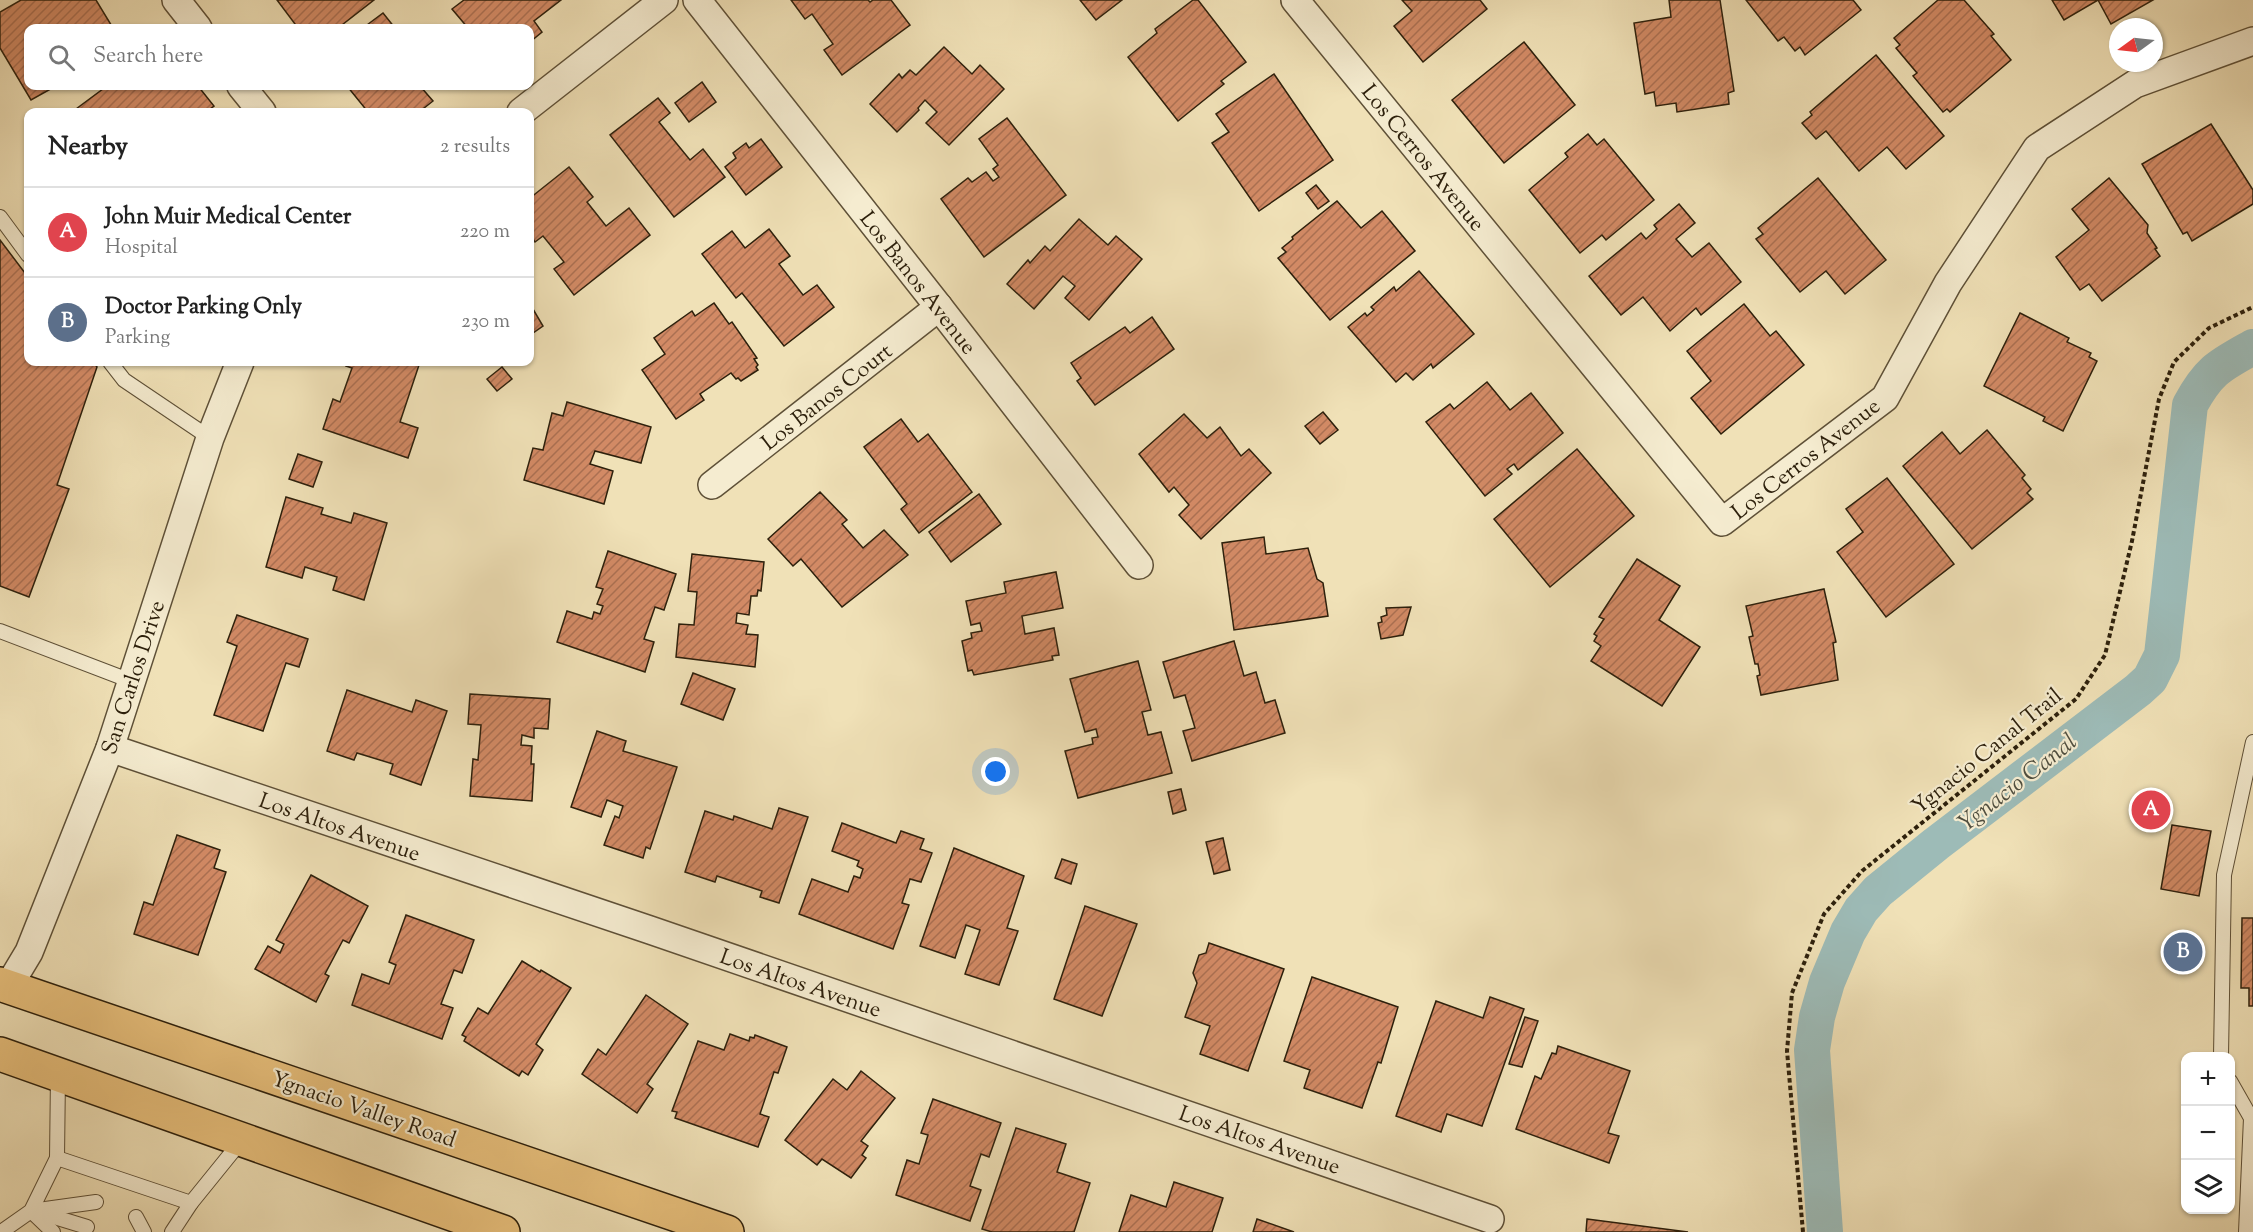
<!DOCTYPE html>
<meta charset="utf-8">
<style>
:root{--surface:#fff;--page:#f6f6f6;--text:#222;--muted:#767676;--line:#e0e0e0;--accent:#8f2418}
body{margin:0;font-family:"Sorts Mill Goudy",serif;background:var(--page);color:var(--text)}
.controls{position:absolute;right:18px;bottom:18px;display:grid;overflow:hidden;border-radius:12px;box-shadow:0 2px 4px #0004}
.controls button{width:54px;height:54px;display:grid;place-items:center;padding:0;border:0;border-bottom:2px solid var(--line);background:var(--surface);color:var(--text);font:30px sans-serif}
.compass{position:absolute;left:2109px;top:18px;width:54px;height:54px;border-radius:50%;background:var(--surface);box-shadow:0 2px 4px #0004;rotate:255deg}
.you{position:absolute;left:996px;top:772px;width:21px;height:21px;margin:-15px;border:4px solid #fff;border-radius:50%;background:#1a73e8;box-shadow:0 0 0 9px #1a73e833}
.badge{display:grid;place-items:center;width:39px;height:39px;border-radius:50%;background:var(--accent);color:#fff;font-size:20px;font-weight:700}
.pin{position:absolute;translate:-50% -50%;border:3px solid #fff;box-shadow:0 2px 6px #0006}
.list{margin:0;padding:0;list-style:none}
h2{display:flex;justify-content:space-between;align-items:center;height:78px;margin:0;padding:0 24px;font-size:26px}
h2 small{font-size:20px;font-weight:400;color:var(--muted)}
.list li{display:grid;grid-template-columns:39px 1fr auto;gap:18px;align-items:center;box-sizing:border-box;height:90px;padding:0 24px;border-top:2px solid var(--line)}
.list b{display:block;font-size:22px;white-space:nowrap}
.list p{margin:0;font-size:20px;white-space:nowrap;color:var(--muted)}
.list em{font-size:20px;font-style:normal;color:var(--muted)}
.icon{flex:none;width:33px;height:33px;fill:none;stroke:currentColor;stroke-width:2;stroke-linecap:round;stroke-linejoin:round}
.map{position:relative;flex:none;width:2253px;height:1232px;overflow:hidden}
.search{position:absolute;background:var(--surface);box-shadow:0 2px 4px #0004;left:24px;top:24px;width:510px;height:66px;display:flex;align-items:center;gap:15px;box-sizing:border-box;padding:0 21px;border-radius:12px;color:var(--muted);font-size:22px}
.panel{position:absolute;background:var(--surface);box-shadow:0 2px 4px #0004;left:24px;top:108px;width:510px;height:258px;border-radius:12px}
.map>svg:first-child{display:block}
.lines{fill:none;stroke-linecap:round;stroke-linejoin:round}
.canal{stroke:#9dbbb7;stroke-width:36}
.building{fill:url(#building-hatch);stroke:#2d200c;stroke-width:1.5}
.lane-casing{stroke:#5e5037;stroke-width:16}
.street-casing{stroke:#5e5037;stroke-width:30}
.highway-casing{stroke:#2d200c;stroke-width:36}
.path{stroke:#2d200c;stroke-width:4;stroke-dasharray:4.5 3;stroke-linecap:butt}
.lane{stroke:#f5ecd0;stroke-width:14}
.street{stroke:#f5ecd0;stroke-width:27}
.highway{stroke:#e8c07c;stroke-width:33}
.labels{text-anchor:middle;stroke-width:4.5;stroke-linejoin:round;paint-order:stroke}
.street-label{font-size:22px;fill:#2d200c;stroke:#f5ecd0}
.water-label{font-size:24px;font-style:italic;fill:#4f4e3f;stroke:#f5ecd0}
</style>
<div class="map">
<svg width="2253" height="1232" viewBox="0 0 2253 1232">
<defs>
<pattern id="building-hatch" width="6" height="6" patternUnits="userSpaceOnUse" patternTransform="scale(1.5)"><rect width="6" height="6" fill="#d28a65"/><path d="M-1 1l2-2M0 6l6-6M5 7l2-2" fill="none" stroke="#ab7052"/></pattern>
</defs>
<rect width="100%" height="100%" fill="#f0e1b7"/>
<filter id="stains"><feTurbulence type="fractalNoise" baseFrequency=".00333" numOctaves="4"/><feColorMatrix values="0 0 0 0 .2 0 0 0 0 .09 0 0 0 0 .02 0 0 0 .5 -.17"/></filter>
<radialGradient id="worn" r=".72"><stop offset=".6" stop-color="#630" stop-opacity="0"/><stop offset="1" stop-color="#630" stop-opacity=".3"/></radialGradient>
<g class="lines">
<!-- canal -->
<path class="canal" d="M1825,1232L1812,1050L1817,1017L1827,982L1848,932L1861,910L1878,891L1936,844L2138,690L2150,679L2162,655L2190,405C2209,370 2219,366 2253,347"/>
</g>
<!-- building -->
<g class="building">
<polygon points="21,0 96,0 113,28 28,28 28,86 56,86 31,100 0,48 0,12"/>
<polygon points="277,0 374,0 338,28 298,28"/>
<polygon points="464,0 561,0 534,21 542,32 530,42 530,28 468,28 452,9"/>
<polygon points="791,0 868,0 870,2 873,0 891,0 910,25 842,75 824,50 833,44 812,14 805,19"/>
<polygon points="1080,0 1122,0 1096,20"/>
<polygon points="1193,0 1198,0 1246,62 1221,81 1224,84 1178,121 1128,57 1157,33 1155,29"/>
<polygon points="1402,0 1480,0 1487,9 1423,62 1394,26 1412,11"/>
<polygon points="1669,0 1720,0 1734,91 1728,93 1729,104 1677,112 1676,103 1656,106 1654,92 1645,94 1634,23 1671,17"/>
<polygon points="1746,0 1853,0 1861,10 1805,55 1800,47 1795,51 1784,37 1778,41"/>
<polygon points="1938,0 1964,0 1994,34 1991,36 2011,60 1950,112 1947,109 1943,112 1913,76 1917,73 1896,48 1900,45 1894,38"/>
<polygon points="2052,0 2153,0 2111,24 2098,0 2064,20"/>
<polygon points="383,13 395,28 363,28"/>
<polygon points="1524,42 1575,105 1504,163 1452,100"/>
<polygon points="944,47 972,74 980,65 1004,89 949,145 926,123 937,112 925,100 918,108 919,110 897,132 870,104 899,74 902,78 910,70 916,75"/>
<polygon points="1876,55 1944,136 1906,169 1887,147 1859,171 1826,131 1816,139 1802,123 1812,115 1810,112"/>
<polygon points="1274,74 1333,160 1259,211 1212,143 1229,132 1216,114"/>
<polygon points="702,82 716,102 689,122 675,103"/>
<polygon points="107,86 198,86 214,106 206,112 72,112"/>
<polygon points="347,86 420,86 433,101 419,112 368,112"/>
<polygon points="658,98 670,113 659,122 690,160 703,149 725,177 674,217 610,135"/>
<polygon points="1007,118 1066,195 984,257 941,199 968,178 972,182 986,172 993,181 999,177 993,169 998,165 979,139"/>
<polygon points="2211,124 2253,190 2253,204 2192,241 2187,232 2183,234 2142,164"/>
<polygon points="1588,134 1597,145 1604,139 1654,200 1606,240 1602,235 1580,253 1529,190 1568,157 1565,153"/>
<polygon points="761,139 782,167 746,195 725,167 736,158 733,153 746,143 749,148"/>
<polygon points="569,167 593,197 587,202 606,226 629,208 650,235 574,295 554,269 564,262 543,236 535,242 530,235 530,198"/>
<polygon points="1818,178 1886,260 1845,294 1826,271 1800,292 1756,239 1763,234 1758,228"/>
<polygon points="2109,178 2148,225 2147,233 2157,248 2155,249 2160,256 2102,301 2089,284 2080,290 2056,257 2089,230 2072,209"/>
<polygon points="1316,185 1329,201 1318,209 1306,193"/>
<polygon points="1337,201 1361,228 1382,211 1415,251 1330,320 1278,258 1286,252 1282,248 1293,239 1292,237"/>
<polygon points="1679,204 1695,223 1676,239 1692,257 1709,243 1741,282 1701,315 1696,308 1670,331 1643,297 1621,315 1589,276 1641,233 1646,239 1657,229 1654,225"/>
<polygon points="1079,219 1108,245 1116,236 1142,259 1089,320 1065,298 1075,286 1063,276 1034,309 1007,284 1028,260 1030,263 1045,246 1050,251"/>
<polygon points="769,229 790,256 779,264 803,295 817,285 834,307 784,346 742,293 736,298 702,254 732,231 745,248"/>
<polygon points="0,240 28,277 28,362 93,362 97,367 57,485 69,489 29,597 0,586"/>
<polygon points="1419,271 1474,334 1433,368 1431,364 1413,380 1406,373 1396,382 1348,327 1365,313 1367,316 1374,310 1371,307 1394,287 1396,291"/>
<polygon points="714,303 729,324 732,322 757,358 754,359 758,365 756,367 758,370 741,381 738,378 736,379 731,373 700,394 704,400 676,419 642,370 665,354 654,338 692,311 695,316"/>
<polygon points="530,304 543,326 530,335"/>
<polygon points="1744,304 1770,336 1776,331 1804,365 1721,434 1691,398 1711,381 1687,351"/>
<polygon points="2020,313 2069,338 2067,342 2091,353 2089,357 2097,361 2063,431 2043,421 2045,417 1984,386"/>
<polygon points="1152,317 1174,349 1095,405 1077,381 1081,378 1071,363 1125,327 1130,333"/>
<polygon points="348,362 420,362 400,422 418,428 408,458 323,429 333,399 340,402 352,368 346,366"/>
<polygon points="502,367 512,379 497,391 487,379"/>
<polygon points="1487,382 1510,410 1531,393 1563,433 1518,470 1514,464 1507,469 1512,474 1485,496 1426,422 1450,404 1454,409"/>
<polygon points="567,402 651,427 641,463 595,451 590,464 613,471 604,504 524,480 533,448 543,450 552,413 563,416"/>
<polygon points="1323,412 1338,430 1320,444 1305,426"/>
<polygon points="1184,414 1207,438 1220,427 1241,456 1249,449 1271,473 1201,539 1179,515 1189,505 1174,487 1169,492 1139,454"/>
<polygon points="901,419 918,442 928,434 972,492 919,533 901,509 907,504 864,447"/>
<polygon points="1987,430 2025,475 2022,478 2031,489 2027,493 2033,499 1972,549 1903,466 1942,432 1960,454"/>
<polygon points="1577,449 1634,516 1550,587 1494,519"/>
<polygon points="298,454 322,462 313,487 289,479"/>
<polygon points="1887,478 1954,564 1886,617 1837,552 1863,532 1846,509"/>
<polygon points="820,492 847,520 842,524 863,548 884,530 908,555 842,607 801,559 793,566 768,539"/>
<polygon points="979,494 1001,524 951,562 929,532"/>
<polygon points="286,497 323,508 321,514 351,523 354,513 387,523 364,600 333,590 337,577 305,567 302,578 266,567"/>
<polygon points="1264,537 1266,554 1308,548 1317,579 1323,583 1328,616 1234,630 1222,543"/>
<polygon points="608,551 676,574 664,610 655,607 644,639 654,642 645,672 557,642 567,611 592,619 594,612 600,614 603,606 597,604 603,589 596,587"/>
<polygon points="692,554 764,562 761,591 758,590 757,596 751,596 749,615 737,613 736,623 748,625 746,634 758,635 755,667 676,657 679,624 694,625 697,592 688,591"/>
<polygon points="1637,559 1680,586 1659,620 1700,647 1662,706 1591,661 1601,646 1594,641 1597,636 1594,634 1604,619 1599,617"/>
<polygon points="1056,572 1063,608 1022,616 1025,634 1054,628 1059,655 1052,656 1053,660 974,675 972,670 968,671 962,641 972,638 971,633 982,631 980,623 971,625 966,601 1006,593 1004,582"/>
<polygon points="1824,589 1836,642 1833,643 1838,680 1761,695 1757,676 1760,675 1758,664 1755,664 1749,637 1753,636 1746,606"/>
<polygon points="1411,607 1403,635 1381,639 1378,623 1382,622 1381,617 1387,615 1386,608"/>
<polygon points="237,615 308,639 299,667 286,663 263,731 214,715 237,646 227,642"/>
<polygon points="1234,641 1244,676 1256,672 1265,703 1275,700 1285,733 1192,761 1183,731 1195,728 1185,695 1174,698 1163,662"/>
<polygon points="1138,661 1151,710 1142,712 1148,735 1161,732 1172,773 1078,798 1065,751 1093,744 1092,738 1098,737 1096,729 1085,732 1070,679"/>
<polygon points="693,673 735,689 723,720 681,704"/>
<polygon points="347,690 412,712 416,700 447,711 421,785 390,774 393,764 357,753 354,760 327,751"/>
<polygon points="470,694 550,699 548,729 534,728 534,738 522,735 521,745 532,746 531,764 534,764 532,801 470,796 473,759 478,760 481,725 468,724"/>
<polygon points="597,731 626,741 623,751 677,767 650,849 646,847 643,858 604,845 615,816 619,818 623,806 607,800 601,817 571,807"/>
<polygon points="1181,789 1186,810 1173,814 1168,792"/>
<polygon points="779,808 808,817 779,903 760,897 762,891 717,876 715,882 685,872 705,811 733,820 734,816 772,829"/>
<polygon points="842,823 896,843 901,831 924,839 920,849 932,853 921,882 910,879 902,903 909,905 893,949 799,914 812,879 848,892 854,876 860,878 863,869 857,866 859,861 832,851"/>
<polygon points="2172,825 2211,831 2199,896 2161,889"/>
<polygon points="177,835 220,850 214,868 226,872 198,955 134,934 144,902 153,905"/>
<polygon points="1223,838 1230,870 1214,874 1206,842"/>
<polygon points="954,848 1024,876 1007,928 1018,931 999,985 965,974 980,930 966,925 955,958 920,946"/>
<polygon points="1062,859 1077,864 1071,884 1055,878"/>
<polygon points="311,875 368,906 349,943 343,940 325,974 329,976 316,1002 255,969 268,946 280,953 284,944 276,940"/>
<polygon points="1085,906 1137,924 1102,1016 1054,999"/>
<polygon points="406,915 474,940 462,973 454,970 441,1004 453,1008 442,1039 352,1005 362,974 389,984 396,965 389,962"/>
<polygon points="2242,918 2253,918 2253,1006 2249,1006 2249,988 2241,988"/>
<polygon points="1209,943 1284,969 1248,1071 1200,1054 1210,1026 1185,1017 1197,983 1193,973 1199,955 1206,953"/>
<polygon points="522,961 540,972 541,970 571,988 536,1044 543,1050 528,1075 522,1071 519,1076 464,1041 466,1037 462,1035 478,1008 488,1014"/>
<polygon points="1312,977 1398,1007 1381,1063 1378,1062 1362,1108 1304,1088 1310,1070 1284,1061"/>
<polygon points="646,995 688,1024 647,1084 653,1089 637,1113 582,1074 598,1049 606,1055"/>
<polygon points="1490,997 1524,1009 1482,1126 1447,1114 1441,1132 1396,1116 1436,1001 1483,1018"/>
<polygon points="1525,1017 1538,1021 1522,1067 1509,1064"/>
<polygon points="730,1034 749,1041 750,1037 754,1038 755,1035 787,1047 778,1073 774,1072 760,1114 769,1117 758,1147 675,1118 677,1112 672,1111 698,1041 724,1050"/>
<polygon points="1558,1046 1630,1071 1608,1133 1619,1136 1609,1163 1516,1129 1535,1076 1541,1079 1552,1053 1556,1054"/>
<polygon points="861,1071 895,1098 861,1141 868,1146 862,1155 866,1158 851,1178 822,1159 817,1165 785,1140 833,1079 847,1090"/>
<polygon points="933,1099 1001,1123 989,1157 981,1154 970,1186 981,1190 970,1221 896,1195 907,1160 919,1164 928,1135 921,1133"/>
<polygon points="1016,1128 1066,1144 1057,1172 1090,1183 1074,1232 992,1232 982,1229"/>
<polygon points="1174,1182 1223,1198 1212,1232 1119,1232 1131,1195 1166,1207"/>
<polygon points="1257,1219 1294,1232 1253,1232"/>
<polygon points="1587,1219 1688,1232 1586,1232"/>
</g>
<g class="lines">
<!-- lane casing -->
<g class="lane-casing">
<g id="lane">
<polyline points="0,217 28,255"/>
<polyline points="110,362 124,380 210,438"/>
<polyline points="0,631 131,681"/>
<polyline points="2221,1056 2224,875 2253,742"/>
<polyline points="58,1075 57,1158 191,1203 242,1140"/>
<polyline points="2230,1081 2251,1118 2246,1232"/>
<polyline points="38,1212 87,1227"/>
<polyline points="136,1217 144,1232"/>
<polyline points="1,1232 31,1211 57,1158"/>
<polyline points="53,1232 31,1211 96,1202"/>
<polyline points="172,1232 191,1203"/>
</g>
</g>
<!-- street casing -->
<g class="street-casing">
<g id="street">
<polyline points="176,0 198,28"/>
<polyline points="697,0 939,307 1139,565"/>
<polyline points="1295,0 1722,522 1885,398 1948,283 2037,148 2135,84 2253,41"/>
<polyline points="241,86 262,112"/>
<polyline points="521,112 664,0"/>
<polyline points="712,485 939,307"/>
<polyline points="110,748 650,930 1490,1219"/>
<polyline points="8,987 29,952 110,748 210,438 240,362"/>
</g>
</g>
<!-- highway casing -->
<g class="highway-casing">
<g id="highway">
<polyline points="0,984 727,1232"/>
<polyline points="0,1054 503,1232"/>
</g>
</g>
<!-- path -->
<polyline class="path" points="1803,1232 1787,1051 1792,993 1824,914 1862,871 2076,699 2105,655 2132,541 2159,399 2174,362 2209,328 2253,307"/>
<!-- lane -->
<use href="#lane" class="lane"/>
<!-- street -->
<use href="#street" class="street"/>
<!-- highway -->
<use href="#highway" class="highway"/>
</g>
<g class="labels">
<!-- street labels -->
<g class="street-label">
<text transform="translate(1424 157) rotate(51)" y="8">Los Cerros Avenue</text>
<text transform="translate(919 282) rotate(52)" y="8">Los Banos Avenue</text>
<text transform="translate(826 396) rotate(-38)" y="8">Los Banos Court</text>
<text transform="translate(1805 458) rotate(-38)" y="8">Los Cerros Avenue</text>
<text transform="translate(132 677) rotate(-72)" y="8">San Carlos Drive</text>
<text transform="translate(1986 750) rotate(-39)" y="8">Ygnacio Canal Trail</text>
<text transform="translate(340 826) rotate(19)" y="8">Los Altos Avenue</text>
<text transform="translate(801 982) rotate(19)" y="8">Los Altos Avenue</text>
<text transform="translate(364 1108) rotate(19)" y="8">Ygnacio Valley Road</text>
<text transform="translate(1260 1139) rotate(19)" y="8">Los Altos Avenue</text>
</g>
<!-- water labels -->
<g class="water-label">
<text transform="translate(2017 782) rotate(-38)" y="8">Ygnacio Canal</text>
</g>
</g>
<rect width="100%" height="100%" filter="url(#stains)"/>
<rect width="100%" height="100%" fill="url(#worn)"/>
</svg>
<div class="controls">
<button>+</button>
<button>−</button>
<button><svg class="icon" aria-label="layers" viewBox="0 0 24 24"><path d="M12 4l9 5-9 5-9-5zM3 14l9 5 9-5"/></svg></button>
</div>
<svg class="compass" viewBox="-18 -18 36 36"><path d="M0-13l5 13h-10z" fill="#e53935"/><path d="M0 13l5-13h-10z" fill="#767676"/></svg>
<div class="you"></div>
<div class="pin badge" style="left:2151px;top:810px;background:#e0444e">A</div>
<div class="pin badge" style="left:2183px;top:952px;background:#5c6f8a">B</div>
<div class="search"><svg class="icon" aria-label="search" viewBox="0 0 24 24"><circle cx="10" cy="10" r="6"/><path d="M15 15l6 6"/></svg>Search here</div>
<section class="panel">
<h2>Nearby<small>2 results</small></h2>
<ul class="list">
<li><span class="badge" style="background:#e0444e">A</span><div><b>John Muir Medical Center</b><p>Hospital</p></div><em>220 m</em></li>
<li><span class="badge" style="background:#5c6f8a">B</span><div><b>Doctor Parking Only</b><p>Parking</p></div><em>230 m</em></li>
</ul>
</section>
</div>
